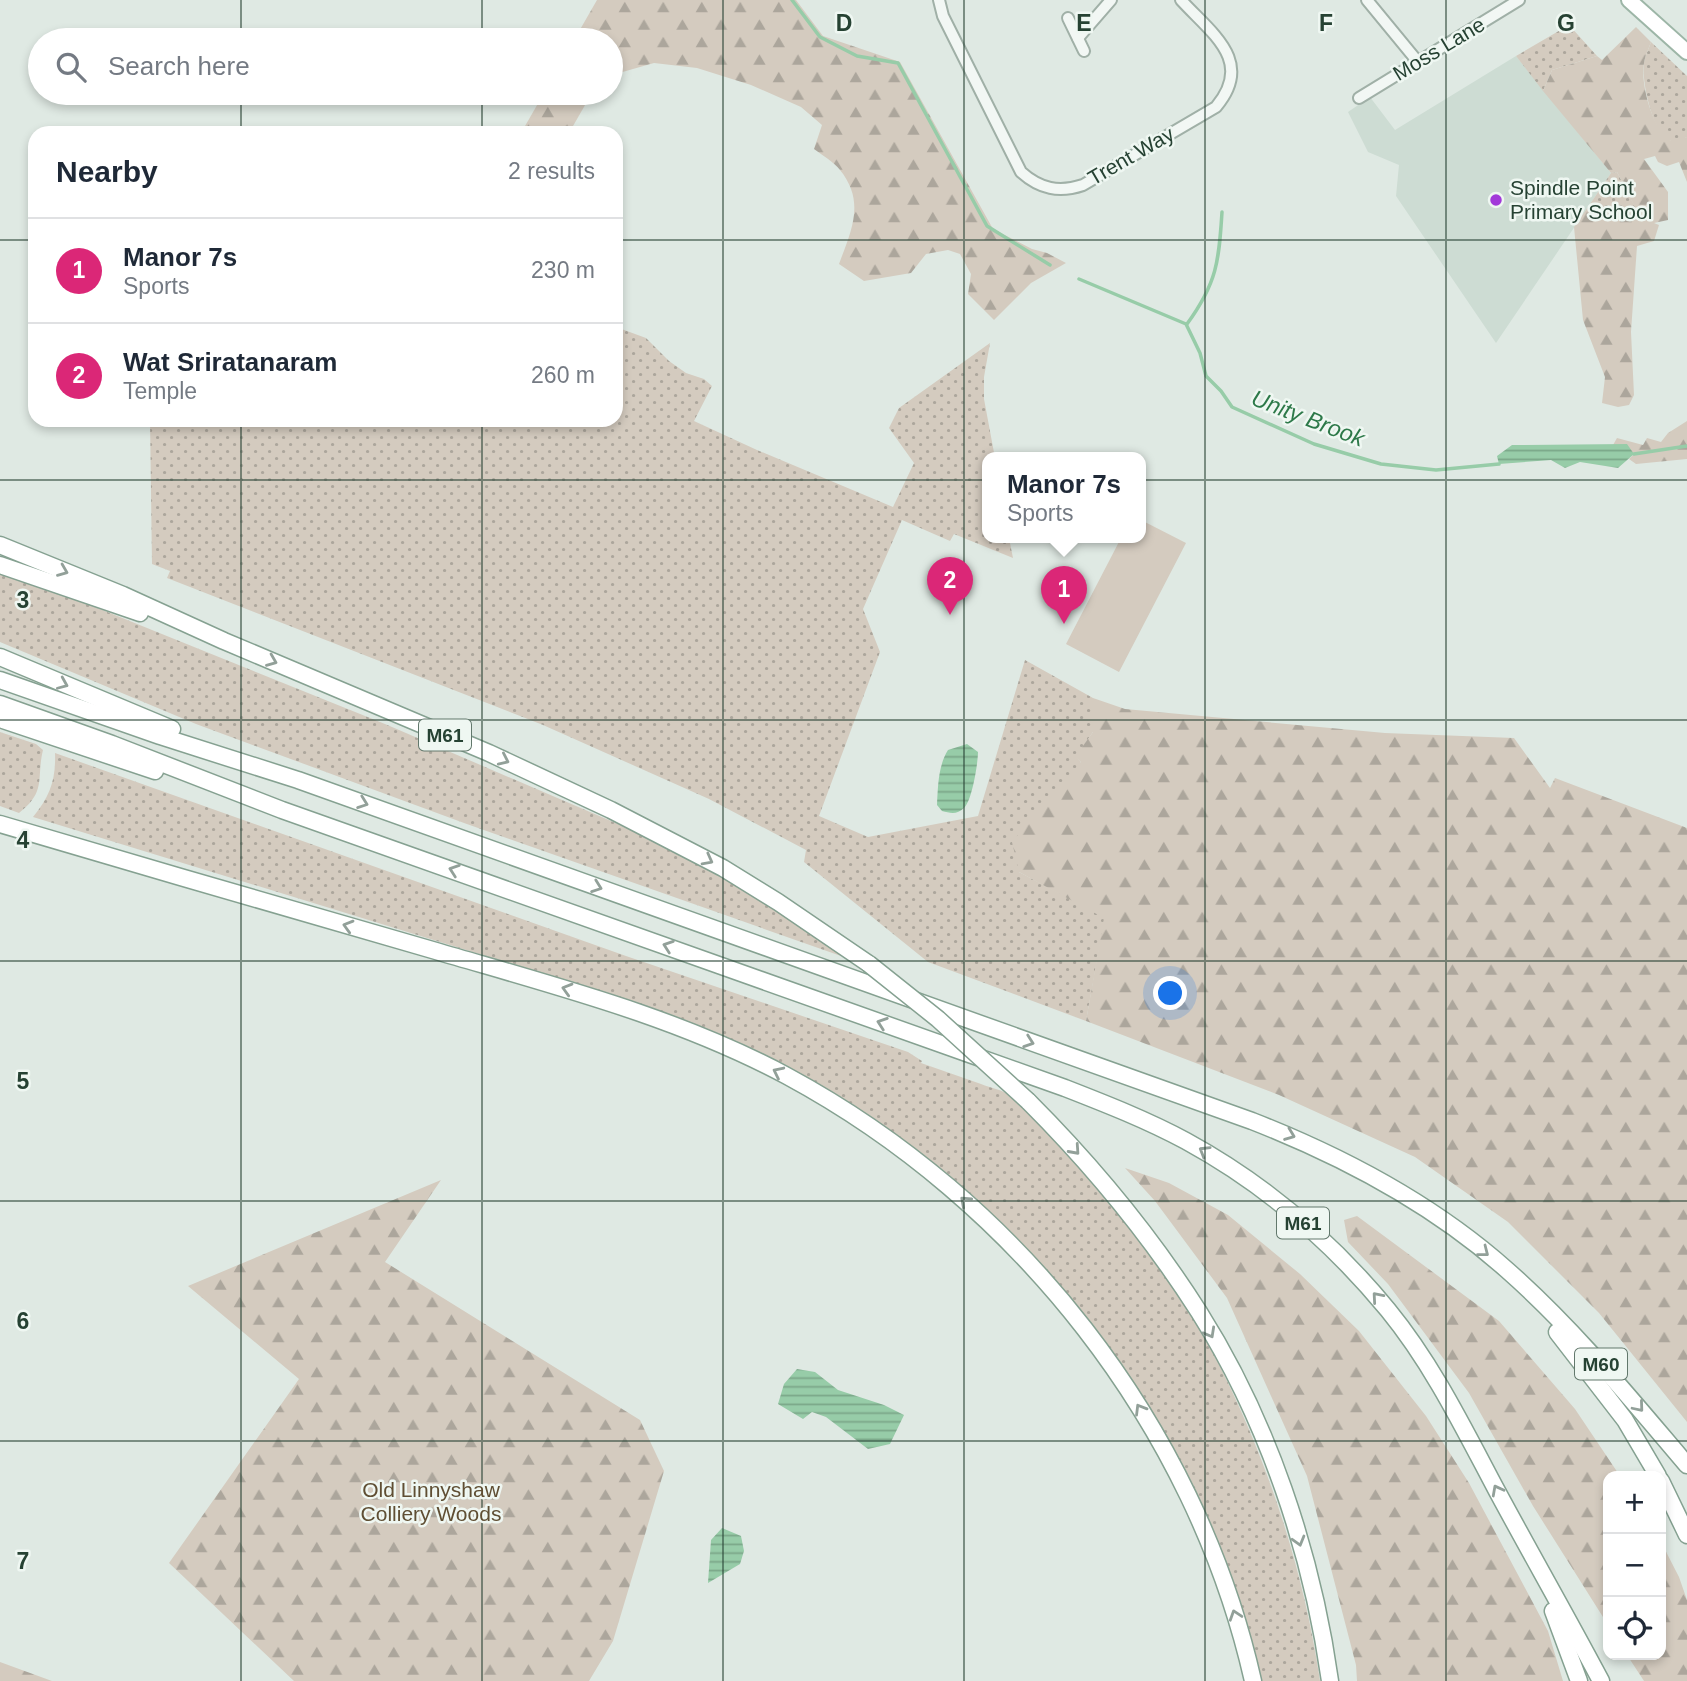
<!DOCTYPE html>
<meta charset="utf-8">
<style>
:root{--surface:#fff;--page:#f2f2f3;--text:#1f2937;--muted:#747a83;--line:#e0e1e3;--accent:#db2777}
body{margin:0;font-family:Arial,sans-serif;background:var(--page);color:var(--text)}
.controls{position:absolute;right:21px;bottom:21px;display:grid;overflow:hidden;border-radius:14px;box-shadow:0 4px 10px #0003}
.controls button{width:63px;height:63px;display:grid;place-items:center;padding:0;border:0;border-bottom:2px solid var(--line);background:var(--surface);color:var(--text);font:35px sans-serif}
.you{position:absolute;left:1171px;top:994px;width:24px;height:24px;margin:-18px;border:5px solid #fff;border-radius:50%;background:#1a73e8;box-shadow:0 0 0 10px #1a73e833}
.badge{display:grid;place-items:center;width:46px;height:46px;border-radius:50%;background:var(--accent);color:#fff;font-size:23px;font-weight:700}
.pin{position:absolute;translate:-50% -58px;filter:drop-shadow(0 2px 4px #0008)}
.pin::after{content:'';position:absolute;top:37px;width:24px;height:21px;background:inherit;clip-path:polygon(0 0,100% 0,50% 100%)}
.popup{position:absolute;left:982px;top:452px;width:164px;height:91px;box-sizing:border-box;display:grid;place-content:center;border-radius:14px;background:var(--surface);filter:drop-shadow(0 2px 5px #0005);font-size:23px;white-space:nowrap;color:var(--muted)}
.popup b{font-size:26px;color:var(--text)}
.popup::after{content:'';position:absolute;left:50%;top:100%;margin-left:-14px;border:14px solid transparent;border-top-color:var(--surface)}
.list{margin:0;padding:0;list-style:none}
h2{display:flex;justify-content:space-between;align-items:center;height:91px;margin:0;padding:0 28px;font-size:30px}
h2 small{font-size:23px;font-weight:400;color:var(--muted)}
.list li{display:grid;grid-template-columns:46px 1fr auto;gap:21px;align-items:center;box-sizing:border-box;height:105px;padding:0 28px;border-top:2px solid var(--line)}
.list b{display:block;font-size:26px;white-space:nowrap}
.list p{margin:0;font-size:23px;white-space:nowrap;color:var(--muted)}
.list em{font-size:23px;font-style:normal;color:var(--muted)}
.icon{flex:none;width:38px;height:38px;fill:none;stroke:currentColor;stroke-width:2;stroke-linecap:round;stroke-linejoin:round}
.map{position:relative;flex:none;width:1687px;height:1681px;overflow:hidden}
.search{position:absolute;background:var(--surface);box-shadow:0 4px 10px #0003;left:28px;top:28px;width:595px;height:77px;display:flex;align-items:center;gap:18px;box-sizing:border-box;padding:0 24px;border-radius:38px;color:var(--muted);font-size:26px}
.panel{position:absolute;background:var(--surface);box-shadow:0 4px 10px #0003;left:28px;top:126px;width:595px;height:301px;border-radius:21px}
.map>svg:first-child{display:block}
.built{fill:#cddcd3}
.grass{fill:url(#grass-dots)}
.forest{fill:url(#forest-firs)}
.park{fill:#d4cbbf}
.water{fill:url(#water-rules)}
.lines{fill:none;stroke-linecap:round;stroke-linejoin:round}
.stream{stroke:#97cca8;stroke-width:3.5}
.minor-casing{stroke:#a0b0a7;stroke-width:14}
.major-casing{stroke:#9db6a7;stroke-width:18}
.highway-casing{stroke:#85a191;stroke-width:19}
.minor{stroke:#f2f7f4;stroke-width:10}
.major{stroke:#fff;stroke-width:14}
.highway{stroke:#fff;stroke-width:16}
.highway-bridge-casing{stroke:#85a191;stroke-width:19;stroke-linecap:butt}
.highway-bridge{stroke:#fff;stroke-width:16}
.oneway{stroke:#92a099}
.grid{fill:none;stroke:#264233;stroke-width:2;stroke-opacity:0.55}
.poi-dot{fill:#a239d9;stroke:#eff7f2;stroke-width:2.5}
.labels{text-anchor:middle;stroke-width:5;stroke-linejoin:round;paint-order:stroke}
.shield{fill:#eff7f2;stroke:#62786c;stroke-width:2}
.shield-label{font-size:19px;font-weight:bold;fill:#264233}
.street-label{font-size:21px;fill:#264233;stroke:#eff7f2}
.poi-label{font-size:21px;fill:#264233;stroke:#eff7f2;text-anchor:start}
.park-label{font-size:21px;fill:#5f4e33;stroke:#eff7f2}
.water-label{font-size:23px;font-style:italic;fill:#2d7949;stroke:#eff7f2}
.grid-label{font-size:23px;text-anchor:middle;font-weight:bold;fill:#264233;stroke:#eff7f2;stroke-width:5;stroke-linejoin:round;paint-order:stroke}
</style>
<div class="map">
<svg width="1687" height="1681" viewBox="0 0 1687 1681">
<defs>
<pattern id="grass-dots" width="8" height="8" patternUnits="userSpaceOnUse" patternTransform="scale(1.75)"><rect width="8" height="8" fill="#d4cbbf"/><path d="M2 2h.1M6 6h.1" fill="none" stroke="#aca69c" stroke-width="1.8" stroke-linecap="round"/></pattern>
<pattern id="forest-firs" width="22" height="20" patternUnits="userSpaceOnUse" patternTransform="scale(1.75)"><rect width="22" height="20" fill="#d4cbbf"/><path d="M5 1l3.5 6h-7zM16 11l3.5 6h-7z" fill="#aca69c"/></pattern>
<pattern id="water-rules" width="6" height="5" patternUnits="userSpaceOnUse" patternTransform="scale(1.75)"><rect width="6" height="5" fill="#97cca8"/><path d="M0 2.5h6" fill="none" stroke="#7ba789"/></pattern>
</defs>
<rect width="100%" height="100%" fill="#dfe9e3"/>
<!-- built -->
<polygon class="built" points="1516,56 1611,173 1496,343 1396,196 1399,165 1368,152 1348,112 1370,97 1395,130"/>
<!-- grass -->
<g class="grass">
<polygon points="1569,25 1597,56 1552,70 1543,91 1516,56"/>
<path d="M1651,42L1687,76V137C1682,139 1676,142 1671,141C1653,137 1641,79 1644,63C1645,56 1649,48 1651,42Z"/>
<polygon points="1617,172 1642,220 1590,204 1611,173"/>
<polygon points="616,327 646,338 669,361 686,373 704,379 712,386 694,421 757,450 893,507 914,463 889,428 899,408 990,343 984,377 984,399 995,458 987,458 987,538 1009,538 1013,558 954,534 950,541 902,520 863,609 880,652 819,816 868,837 978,816 1025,660 1093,698 1093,732 1076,757 1081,762 1019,872 1105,917 1086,1021 928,962 804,862 806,850 709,799 543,725 167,578 170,571 152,564 150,420 616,420"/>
<polygon points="0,572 53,590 385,724 625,827 706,868 783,912 841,954 841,956 464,823 196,724 0,642"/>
<path d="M0,732L36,744L43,750C36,779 47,791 19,813L0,806Z"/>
<path d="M55,753L626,956L908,1052L922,1061L921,1063C941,1070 961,1077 981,1084C991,1088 1003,1090 1011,1096C1031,1110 1047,1130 1065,1147C1202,1285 1292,1490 1320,1681H1259L1252,1648L1223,1554L1178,1458L1117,1358L1030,1252L944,1171L861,1112L751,1049L672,1017L554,977L33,817C50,796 56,780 55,753Z"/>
</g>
<!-- forest -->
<g class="forest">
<path d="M597,0H796L823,36L900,62L993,229L1032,249L1047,253L1066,263L1031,283L994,320L968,294L971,274L960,254L948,250L926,254L911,273L864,281L839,264C851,231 866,202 840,170C834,162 822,155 814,149L822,125L801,107L751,85L697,68L654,63L619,73L611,79V40H574Z"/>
<path d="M1636,27L1651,42C1649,48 1645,56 1644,63C1640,84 1653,131 1671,141L1687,137V182L1679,162L1667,166L1658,162L1655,156L1644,159L1668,192V220L1654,223L1659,225L1654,241L1637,246L1631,332L1634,395L1629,405L1618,407L1602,403L1605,377L1583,320L1574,227L1590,204L1641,219L1617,172L1611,173L1543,91L1552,70L1597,56L1602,60Z"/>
<polygon points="544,93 592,93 569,133 521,133"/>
<polygon points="1687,421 1687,459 1636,464 1629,459 1634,454 1613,445 1617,438 1643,445 1647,438 1661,442 1668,433"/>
<polygon points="1093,698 1125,709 1385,733 1514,738 1550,788 1555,778 1687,828 1687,1422 1599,1313 1508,1222 1415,1157 1279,1095 1086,1021 1104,918 1019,872 1012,842 1081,762 1075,757 1093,732"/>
<polygon points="1125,1168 1169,1183 1228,1215 1300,1274 1359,1331 1426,1416 1469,1483 1548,1631 1563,1681 1357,1681 1356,1665 1307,1476 1227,1298 1155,1201"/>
<polygon points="441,1180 385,1262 640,1420 664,1471 613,1641 589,1681 294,1681 169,1563 299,1379 188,1286"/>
<polygon points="1357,1216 1499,1321 1575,1409 1620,1476 1608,1476 1608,1625 1533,1506 1469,1393 1388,1284 1348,1242 1344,1220"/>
<polygon points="1661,1542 1679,1577 1687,1600 1687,1681 1644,1681 1627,1655 1661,1655"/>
<polygon points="0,1662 52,1681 0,1681"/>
</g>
<!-- park -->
<polygon class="park" points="1141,520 1186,543 1119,672 1066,644 1121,538 1141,538"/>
<!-- water -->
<g class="water">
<polygon points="1627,444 1634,454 1618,468 1580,462 1565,468 1551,460 1499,464 1497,456 1512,445"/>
<path d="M967,744L978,752C978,763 972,801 964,808C957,815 950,813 942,811L937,805C938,787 938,766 948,750Z"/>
<polygon points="797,1369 815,1372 838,1390 884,1405 904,1415 890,1444 868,1449 826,1417 812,1412 803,1419 778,1404 784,1384"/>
<polygon points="722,1528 741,1536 744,1551 740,1564 708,1583 711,1540"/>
</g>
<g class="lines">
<!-- stream -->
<g class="stream">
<polyline points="792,0 820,37 857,56 898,63 987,226 1050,265"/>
<polyline points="1079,279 1186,324 1200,353 1206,376 1221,391 1232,407 1314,444 1381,464 1436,470 1499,464"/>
<path d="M1187,324C1217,283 1219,261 1222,212"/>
<polyline points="1634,454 1687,446"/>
</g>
<!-- minor casing -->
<g class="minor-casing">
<g id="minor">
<path d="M939,0L943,16L1021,172C1040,189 1059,193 1083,185L1216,107C1255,61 1211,33 1181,0"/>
<polyline points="1367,0 1418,62"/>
<polyline points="1068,18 1084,51"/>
<polyline points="1078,38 1111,0"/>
<polyline points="1359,98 1519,0"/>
</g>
</g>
<!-- major casing -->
<g class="major-casing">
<polyline id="major" points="1629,0 1687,52"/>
</g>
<!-- highway casing -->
<g class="highway-casing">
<g id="highway">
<polyline points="0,545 123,595 224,641 489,753 611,810 723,868 778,902 869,964"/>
<polyline points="0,565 140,613"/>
<polyline points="0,657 172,729"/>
<path d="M0,680L160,736L298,780L1252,1121C1344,1157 1433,1204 1507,1270C1574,1329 1630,1398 1687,1465"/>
<path d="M0,704L112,744L282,810L1065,1088C1106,1104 1147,1120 1186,1141C1263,1183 1332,1242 1388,1310C1433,1365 1464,1429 1497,1491C1531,1554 1567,1617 1601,1681"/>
<polyline points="0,719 155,771"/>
<path d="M0,824C145,867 291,909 436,951C555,986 677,1017 787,1076C1017,1200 1195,1424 1253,1681"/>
<path d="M1028,1101C1092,1165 1150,1235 1199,1312C1268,1421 1312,1553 1330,1681"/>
<polyline points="1557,1332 1625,1420 1658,1476"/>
<polyline points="1661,1481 1687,1535"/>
<polyline points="1553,1611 1579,1681"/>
</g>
</g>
<!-- minor -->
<use href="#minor" class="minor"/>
<!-- major -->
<use href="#major" class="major"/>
<!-- highway -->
<use href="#highway" class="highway"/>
<!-- highway-bridge casing -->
<g class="highway-bridge-casing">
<polyline id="highway-bridge" points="869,964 938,1019 1028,1101"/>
</g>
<!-- highway-bridge -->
<use href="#highway-bridge" class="highway-bridge"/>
</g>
<!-- one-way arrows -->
<defs><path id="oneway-chevron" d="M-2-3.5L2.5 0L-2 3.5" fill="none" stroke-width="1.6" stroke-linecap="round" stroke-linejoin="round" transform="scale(1.75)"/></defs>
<g class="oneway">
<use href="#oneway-chevron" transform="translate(63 571) rotate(22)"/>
<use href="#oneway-chevron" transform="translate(272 661) rotate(22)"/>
<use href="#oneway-chevron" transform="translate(63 684) rotate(23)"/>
<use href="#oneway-chevron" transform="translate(504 760) rotate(25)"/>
<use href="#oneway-chevron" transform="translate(363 803) rotate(20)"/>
<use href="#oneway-chevron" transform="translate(708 860) rotate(28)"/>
<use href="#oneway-chevron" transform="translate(454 870) rotate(-161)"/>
<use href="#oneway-chevron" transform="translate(597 887) rotate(20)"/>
<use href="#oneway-chevron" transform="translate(348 926) rotate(-164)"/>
<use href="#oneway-chevron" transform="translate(668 946) rotate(-161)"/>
<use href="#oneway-chevron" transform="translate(567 989) rotate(-164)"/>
<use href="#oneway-chevron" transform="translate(882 1023) rotate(-161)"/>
<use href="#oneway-chevron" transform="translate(1029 1042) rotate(19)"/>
<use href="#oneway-chevron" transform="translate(778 1072) rotate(-154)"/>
<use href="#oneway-chevron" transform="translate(1290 1135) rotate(21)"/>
<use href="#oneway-chevron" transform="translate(1075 1150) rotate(48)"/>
<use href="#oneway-chevron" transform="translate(1204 1151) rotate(-149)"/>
<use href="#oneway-chevron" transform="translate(965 1201) rotate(-138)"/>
<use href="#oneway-chevron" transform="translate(1484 1252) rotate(38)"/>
<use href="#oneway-chevron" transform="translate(1377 1297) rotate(-131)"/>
<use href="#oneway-chevron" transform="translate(1210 1333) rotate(61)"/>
<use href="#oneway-chevron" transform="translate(1639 1407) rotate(50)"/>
<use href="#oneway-chevron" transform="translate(1140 1409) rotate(-121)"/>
<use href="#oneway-chevron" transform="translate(1497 1490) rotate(-118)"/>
<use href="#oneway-chevron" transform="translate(1299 1541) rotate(74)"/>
<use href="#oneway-chevron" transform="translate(1235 1615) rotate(-108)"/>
</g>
<!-- grid -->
<path class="grid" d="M241,0V40M482,0V40M723,0V1681M964,0V1681M1205,0V1681M1446,0V1681M241,93V133M482,93V133M0,240H35M616,240H1687M241,420V1681M482,420V1681M0,480H1687M0,720H1687M0,961H1687M0,1201H1687M0,1441H1687"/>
<!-- markers -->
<circle class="poi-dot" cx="1496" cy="200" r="7"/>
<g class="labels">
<!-- shield labels -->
<g class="shield">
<rect x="419" y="719.5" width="52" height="31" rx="5"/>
<rect x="1277" y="1207.5" width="52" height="31" rx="5"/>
<rect x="1575" y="1348.5" width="52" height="31" rx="5"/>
</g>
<g class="shield-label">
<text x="445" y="742">M61</text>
<text x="1303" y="1230">M61</text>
<text x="1601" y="1371">M60</text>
</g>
<!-- street labels -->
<g class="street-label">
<text transform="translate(1439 49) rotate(-31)" y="7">Moss Lane</text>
<text transform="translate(1131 156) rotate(-30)" y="7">Trent Way</text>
</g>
<!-- poi labels -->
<g class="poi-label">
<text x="1510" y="195">Spindle Point<tspan x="1510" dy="24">Primary School</tspan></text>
</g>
<!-- park labels -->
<g class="park-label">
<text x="431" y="1497">Old Linnyshaw<tspan x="431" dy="24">Colliery Woods</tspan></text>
</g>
<!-- water labels -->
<g class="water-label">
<text transform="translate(1308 418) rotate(21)" y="8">Unity Brook</text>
</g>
</g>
<g class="grid-label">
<text x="844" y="31">D</text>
<text x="1084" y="31">E</text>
<text x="1326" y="31">F</text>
<text x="1566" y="31">G</text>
<text x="23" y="608">3</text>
<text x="23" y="848">4</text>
<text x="23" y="1089">5</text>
<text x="23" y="1329">6</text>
<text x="23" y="1569">7</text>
</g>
</svg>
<div class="controls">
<button>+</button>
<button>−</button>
<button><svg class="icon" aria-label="locate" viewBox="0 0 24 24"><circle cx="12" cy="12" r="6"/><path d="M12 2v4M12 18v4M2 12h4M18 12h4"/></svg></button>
</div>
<div class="you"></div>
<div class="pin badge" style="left:1064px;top:624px">1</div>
<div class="popup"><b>Manor 7s</b>Sports</div>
<div class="pin badge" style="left:950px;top:615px">2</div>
<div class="search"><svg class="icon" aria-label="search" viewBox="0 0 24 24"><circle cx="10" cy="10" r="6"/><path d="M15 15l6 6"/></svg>Search here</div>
<section class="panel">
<h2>Nearby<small>2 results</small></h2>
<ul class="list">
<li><span class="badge">1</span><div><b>Manor 7s</b><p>Sports</p></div><em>230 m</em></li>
<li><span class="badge">2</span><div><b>Wat Sriratanaram</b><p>Temple</p></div><em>260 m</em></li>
</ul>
</section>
</div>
